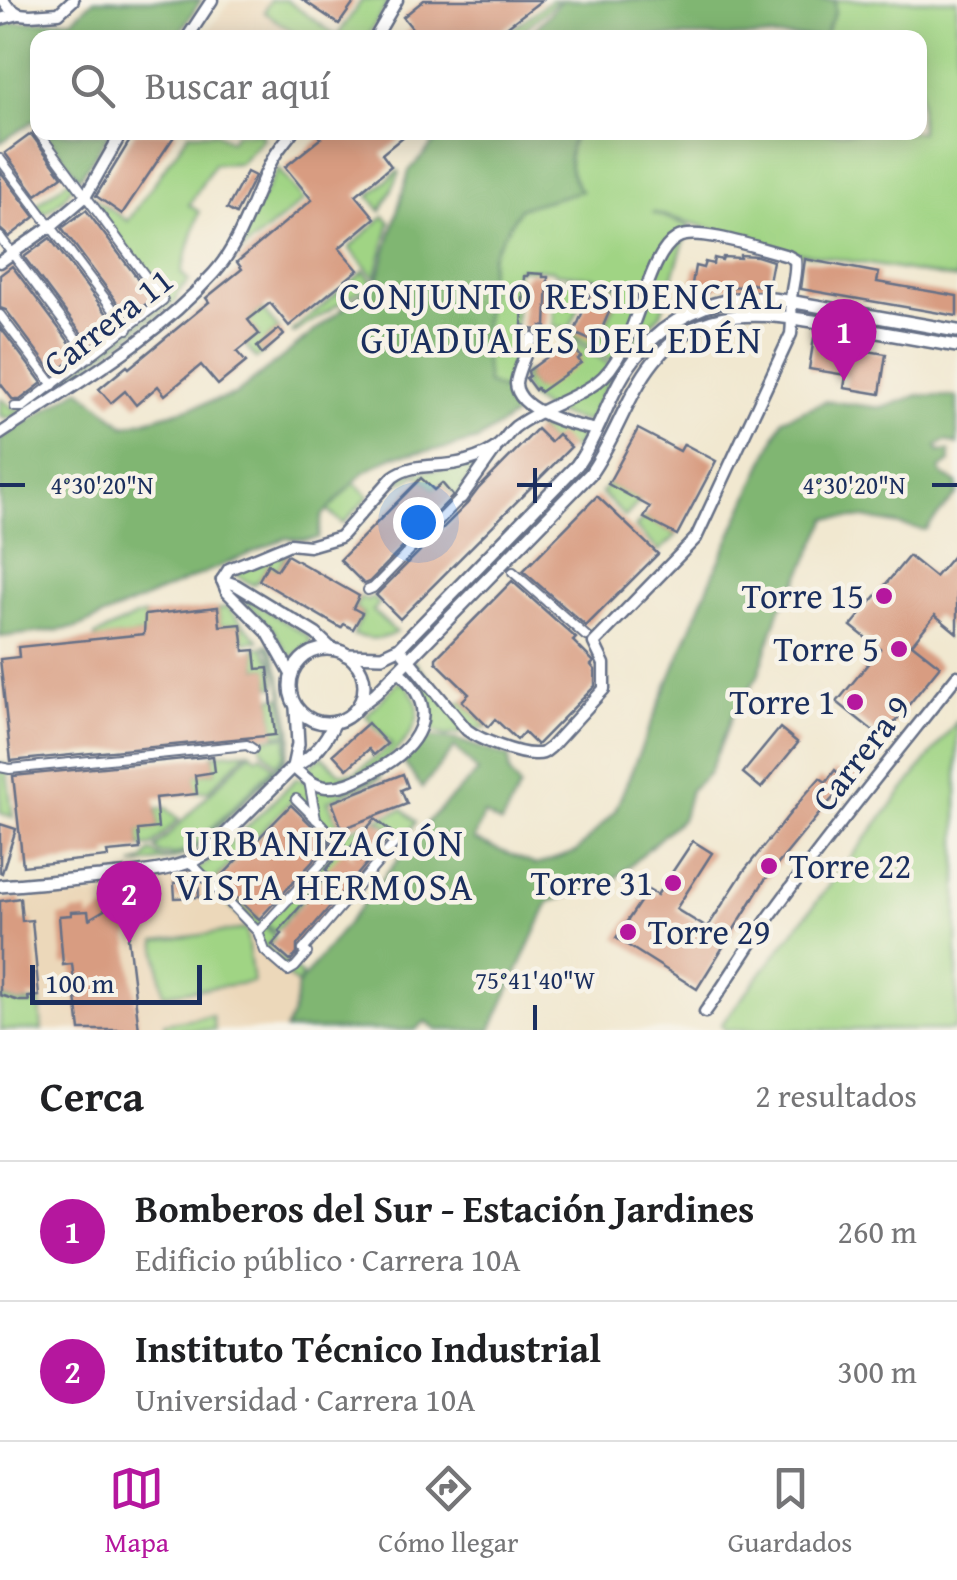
<!DOCTYPE html>
<html lang="es">
<meta charset="utf-8">
<style>
:root{--surface:#fff;--page:#f2f2f2;--text:#202124;--muted:#757577;--line:#e0e0e0;--accent:#b5179e}
body{margin:0;font-family:"Gentium Book Plus",serif;background:var(--page);color:var(--text)}
.scale{position:absolute;left:30px;bottom:25px;width:172px;box-sizing:border-box;padding-left:10px;border:5px solid #1b2f5e;border-top:0;font-size:28px;line-height:35px;white-space:nowrap;color:#1b2f5e;-webkit-text-stroke:8px #f7f3e8;paint-order:stroke}
.you{position:absolute;left:418px;top:522px;width:35px;height:35px;margin:-25px;border:8px solid #fff;border-radius:50%;background:#1a73e8;box-shadow:0 0 0 15px #1a73e833}
.badge{display:grid;place-items:center;width:65px;height:65px;border-radius:50%;background:var(--accent);color:#fff;font-size:32px;font-weight:700}
.pin{position:absolute;translate:-50% -82px;filter:drop-shadow(0 2px 5px #0008)}
.pin::after{content:'';position:absolute;top:52px;width:35px;height:30px;background:inherit;clip-path:polygon(0 0,100% 0,50% 100%)}
.list{margin:0;padding:0;list-style:none}
h2{display:flex;justify-content:space-between;align-items:center;height:130px;margin:0;padding:0 40px;font-size:42px}
h2 small{font-size:32px;font-weight:400;color:var(--muted)}
.list li{display:grid;grid-template-columns:65px 1fr auto;gap:30px;align-items:center;box-sizing:border-box;height:140px;padding:0 40px;border-top:2px solid var(--line)}
.list b{display:block;font-size:38px;white-space:nowrap}
.list p{margin:0;font-size:32px;white-space:nowrap;color:var(--muted)}
.list em{font-size:32px;font-style:normal;color:var(--muted)}
.icon{flex:none;width:55px;height:55px;fill:none;stroke:currentColor;stroke-width:2;stroke-linecap:round;stroke-linejoin:round}
.map{position:relative;flex:none;width:957px;height:1030px;overflow:hidden}
.search{position:absolute;background:var(--surface);box-shadow:0 5px 25px #0003;left:30px;right:30px;top:30px;height:110px;display:flex;align-items:center;gap:25px;box-sizing:border-box;padding:0 35px;border-radius:20px;color:var(--muted);font-size:38px}
.sheet{height:410px;background:var(--surface)}
nav{display:flex;justify-content:space-around;align-items:center;box-sizing:border-box;height:140px;border-top:2px solid var(--line);background:var(--surface);font-size:28px;color:var(--muted)}
nav a{display:grid;justify-items:center;gap:5px}
nav .on{color:var(--accent)}
.map>svg:first-child{display:block}
.built{fill:#ecd8ba}
.green{fill:#a0d484;stroke:#5e8271;stroke-width:2.5}
.forest{fill:#80b672;stroke:#4e7268;stroke-width:2.5}
.building{fill:#d89c81}
.lines{fill:none;stroke-linecap:round;stroke-linejoin:round}
.pedestrian-casing{stroke:#667086;stroke-width:12}
.minor-casing{stroke:#667086;stroke-width:15}
.tertiary-casing{stroke:#667086;stroke-width:16}
.pedestrian{stroke:#fff;stroke-width:8}
.minor{stroke:#fff;stroke-width:10}
.tertiary{stroke:#fff;stroke-width:11}
.ticks{fill:none;stroke:#1b2f5e;stroke-width:4}
.poi-dot{fill:#b5179e;stroke:#f7f3e8;stroke-width:4}
.labels{text-anchor:middle;stroke-width:9;stroke-linejoin:round;paint-order:stroke}
.street-label{font-size:35px;fill:#1b2f5e;stroke:#f7f3e8}
.poi-label{font-size:35px;fill:#1b2f5e;stroke:#f7f3e8;text-anchor:end}
.neighbourhood-label{font-size:38px;letter-spacing:2.5px;fill:#1b2f5e;stroke:#f7f3e8}
.ticks-label{font-size:25px;text-anchor:middle;fill:#1b2f5e;stroke:#f7f3e8;stroke-width:9;stroke-linejoin:round;paint-order:stroke}
</style>
<div class="map">
<svg width="957" height="1030" viewBox="0 0 957 1030">
<rect width="100%" height="100%" fill="#f7f3e8"/>
<filter id="ink" filterUnits="userSpaceOnUse"><feTurbulence type="fractalNoise" baseFrequency=".01" numOctaves="2"/><feDisplacementMap in="SourceGraphic" scale="20" xChannelSelector="R" yChannelSelector="G"/><feConvolveMatrix kernelMatrix="1 2 1 2 8 2 1 2 1" color-interpolation-filters="sRGB"/></filter>
<filter id="wash" filterUnits="userSpaceOnUse"><feTurbulence type="fractalNoise" baseFrequency=".0048" numOctaves="4" result="noise"/><feDisplacementMap in="SourceGraphic" scale="40" xChannelSelector="R" yChannelSelector="G"/><feGaussianBlur stdDeviation="2.25" result="paint"/><feColorMatrix in="noise" values="0 0 0 0 0 0 0 0 0 0 0 0 0 0 0 0 0 1.4 0 .05"/><feComposite in="paint" operator="in"/></filter>
<g filter="url(#wash)">
<rect width="100%" height="100%" fill="#f1e8d0"/>
<!-- built -->
<g class="built">
<polygon points="231,0 270,0 265,12 301,37 204,38"/>
<polygon points="196,873 254,930 263,955 298,985 293,1014 285,1030 0,1030 0,900 20,898 21,903 24,903 41,895 51,894 67,898 146,889 146,882"/>
</g>
<!-- green -->
<g class="green">
<polygon points="270,0 286,0 337,36 362,0 390,0 367,37 301,37 264,12"/>
<polygon points="551,0 559,0 524,29 518,37 502,37"/>
<path d="M835,0H957V279L790,251L652,212L689,226L661,314L638,336L629,349L624,348L613,361L571,335L573,330L599,340L619,293L616,291L618,287L594,277L556,273L553,270L517,269L515,350L519,351L508,376L510,393L487,384L483,335L491,256L520,208L581,191C568,174 565,151 576,133L920,132V38L824,37L835,12Z"/>
<polygon points="189,133 215,133 230,141 236,133 261,133 263,138 240,163 214,164 189,205 199,212 181,273 189,281 178,292 176,301 25,413 7,418 0,416 0,398 14,409 24,409 168,301 88,198 90,196 128,221"/>
<polygon points="278,169 304,200 232,259 229,256"/>
<polygon points="398,171 400,173 381,211 369,196"/>
<polygon points="70,179 74,184 63,199 44,214 36,205"/>
<polygon points="384,216 390,222 375,278 349,248"/>
<polygon points="364,271 373,282 294,333 292,331"/>
<polygon points="555,278 590,281 570,328 553,327"/>
<polygon points="262,309 279,329 265,340 270,347 256,359 245,345 259,334 254,328 234,332"/>
<polygon points="810,312 957,336 957,340 809,315"/>
<path d="M570,338L616,369L587,422C560,415 523,409 522,375L526,372L529,376L526,378L535,389L580,362L567,343Z"/>
<polygon points="541,417 577,431 581,436 575,449 550,442 531,421"/>
<path d="M477,462L459,495L455,496L442,483L434,490L416,474L406,482L402,480L399,484L395,481C410,468 426,472 444,470C455,469 467,464 477,462Z"/>
<polygon points="353,482 369,496 343,524 327,510"/>
<polygon points="608,484 640,501 625,517 601,493"/>
<polygon points="644,518 677,535 659,551 635,527"/>
<polygon points="284,552 287,554 277,570 268,565 259,580 253,585 236,575 235,571"/>
<polygon points="233,590 308,636 311,641 310,644 293,656 289,656 273,629"/>
<path d="M361,597L367,601L372,597L379,604L373,611L396,632C383,641 368,639 353,635L363,614L355,608Z"/>
<polygon points="227,607 255,636 259,641 243,642 241,624 220,626 218,609"/>
<polygon points="145,615 147,634 95,640 95,636 135,617"/>
<path d="M268,644L274,654L281,680L291,727L292,739L286,761L196,850L175,859L133,865L144,860L151,851L160,857L168,858L195,849L283,761C287,754 290,747 290,738C290,719 277,658 265,645Z"/>
<polygon points="263,647 272,663 276,686 270,687 267,668 257,669 255,648"/>
<path d="M414,661L454,707L462,701L488,727L446,736L428,729C428,705 424,687 405,671Z"/>
<path d="M398,682L406,684C411,693 419,702 418,712C417,752 327,807 307,768L322,756L340,773H355L392,745L366,716Z"/>
<polygon points="281,697 288,733 275,735 271,698"/>
<polygon points="957,721 957,1022 953,1030 726,1030 721,1025"/>
<polygon points="288,736 285,754 277,765 262,749 261,739"/>
<polygon points="248,751 208,791 196,792 194,775 215,772 213,754"/>
<polygon points="251,752 257,758 261,754 274,767 193,847 178,854 161,854 155,848"/>
<polygon points="0,763 6,765 13,817 0,813"/>
<polygon points="380,775 381,778 328,801 342,833 403,809 416,822 404,839 381,821 364,829 275,932 265,923 342,842 295,797 215,880 275,936 267,947 302,975 298,985 263,955 253,930 195,871 218,855 297,778 341,791"/>
<polygon points="166,808 179,819 152,846 140,847 138,830 158,827 156,809"/>
<polygon points="246,929 253,982 163,994 156,941"/>
<polygon points="0,997 19,1003 40,1002 42,1030 0,1030"/>
<polygon points="212,1015 215,1030 165,1030 164,1023"/>
</g>
<!-- forest -->
<g class="forest">
<polygon points="94,0 201,0 177,37 38,38 37,123 35,120 0,143 0,24 73,19"/>
<polygon points="562,0 835,0 835,12 824,37 528,37"/>
<polygon points="45,133 110,133 79,178"/>
<path d="M443,133H576C565,151 567,175 581,191L520,208L491,256L483,335L487,383L510,393L519,404L518,413L478,440L443,449L393,456L363,473L322,516L318,538L305,540L286,538L76,628L0,637V439L80,389L125,426L235,395L377,281L409,171Z"/>
<polygon points="918,395 957,397 957,445 946,441 937,446 939,452 949,451 950,462 940,469 942,475 957,483 957,494 925,530 864,518 828,518 792,592 780,608 758,676 733,714 709,773 690,790 683,817 612,882 549,902 491,1030 437,1030 426,1021 415,1030 285,1030 293,1014 298,985 431,818 478,772 455,747 422,788 402,760 423,736 457,740 509,757 509,772 520,787 501,824 484,814 474,840 536,865 576,852 615,811 710,582 783,419 826,401 883,408"/>
</g>
<g id="blocks">
<!-- building -->
<g class="building">
<polygon points="303,0 356,0 339,24"/>
<polygon points="424,0 542,0 492,38 400,38 412,28 403,17"/>
<polygon points="135,132 177,132 122,214 96,196"/>
<polygon points="316,132 409,132 382,154 391,166 356,195 375,218 339,248 358,270 289,326 270,303 248,320 259,334 237,352 246,362 218,385 201,365 165,395 158,386 136,405 125,391 111,403 99,389 127,366 129,368 209,302 206,298 242,269 237,262 312,200 285,167 321,138"/>
<polygon points="31,134 62,176 36,195 5,153"/>
<polygon points="0,171 35,217 9,237 0,229"/>
<polygon points="247,172 255,176 236,214 227,209"/>
<polygon points="86,210 153,299 128,317 62,228"/>
<polygon points="50,238 116,326 91,346 24,257"/>
<polygon points="740,255 757,256 773,261 768,287 752,284 751,287 717,286 716,290 708,288 707,293 691,290 695,266 703,268 705,262 713,264 714,258 722,260 723,257 740,258"/>
<polygon points="805,259 879,273 877,282 957,296 957,316 801,289"/>
<polygon points="12,266 79,355 54,374 6,310 0,308 0,275"/>
<polygon points="528,273 543,274 543,277 548,277 546,327 541,326 541,330 526,329 526,326 522,326 524,276 528,276"/>
<polygon points="600,283 614,289 612,292 617,294 597,340 593,338 592,341 574,333 594,284 599,286"/>
<polygon points="0,327 42,383 20,400 13,400 0,383"/>
<polygon points="279,329 284,335 262,354 257,347"/>
<polygon points="814,338 850,343 849,348 886,354 880,394 844,388 846,375 809,369"/>
<polygon points="569,341 581,357 578,359 581,363 540,392 537,388 535,390 526,378 529,376 528,371"/>
<polygon points="537,429 550,442 558,434 571,447 400,619 376,595 467,504 479,488"/>
<polygon points="638,429 680,451 684,444 716,461 677,535 644,518 650,507 608,484"/>
<polygon points="421,478 434,490 442,483 453,496 369,582 364,584 340,560"/>
<polygon points="597,496 658,554 586,626 523,571"/>
<polygon points="957,551 957,633 935,615 912,644 940,666 882,738 837,702 880,649 851,626 909,556 935,577"/>
<polygon points="287,555 359,596 353,608 362,613 353,629 344,624 341,628 259,580 268,564 277,570"/>
<polygon points="512,581 576,638 573,641 594,662 591,665 595,670 595,686 537,745 524,732 517,740 495,719 488,727 462,701 469,694 436,662 436,658"/>
<polygon points="218,607 220,626 241,624 244,651 255,650 257,669 268,668 275,735 11,761 0,659 19,657 18,647 144,634 145,615"/>
<polygon points="368,723 387,744 374,755 369,749 347,769 333,754"/>
<polygon points="780,728 798,743 761,788 743,773"/>
<polygon points="860,753 870,760 849,787 846,789 843,787 824,808 764,881 697,989 616,938 648,890 657,895 693,841 712,853 676,909 707,928 744,871 804,796 820,778 826,782 835,770 842,776"/>
<polygon points="213,756 215,772 195,775 197,794 155,798 158,828 138,830 140,849 107,852 108,857 23,866 13,776"/>
<polygon points="403,774 408,787 401,790 407,804 342,829 332,802"/>
<polygon points="291,805 330,843 259,919 218,880"/>
<polygon points="375,819 393,833 297,945 297,954 290,961 272,945 282,934 279,931 329,873 326,870 344,849 354,859 350,848"/>
<polygon points="0,824 16,829 2,873 0,872"/>
<polygon points="198,881 199,897 175,898 174,883"/>
<polygon points="20,898 22,921 32,920 39,996 28,997 29,1001 19,1001 0,995 0,901"/>
<polygon points="113,905 125,911 132,920 133,927 128,938 139,1030 80,1030 72,964 63,965 59,916 71,915 71,912 88,911 89,919"/>
</g>
</g>
</g>
<g filter="url(#ink)">
<use href="#blocks" fill-opacity="0" stroke="#667086" stroke-width="2.5"/>
<g class="lines">
<!-- pedestrian casing -->
<g class="pedestrian-casing">
<g id="pedestrian">
<polyline points="0,159 128,329"/>
<polyline points="0,237 90,357"/>
<polyline points="0,315 53,385"/>
<polyline points="15,407 23,407 163,300 38,132"/>
<polyline points="513,572 586,636"/>
<polyline points="368,590 373,588 461,498"/>
<polyline points="0,767 10,769 247,745 253,749"/>
<polyline points="309,781 316,819"/>
<polyline points="191,863 258,932 265,951 288,971 295,967 307,953 303,950 399,838"/>
<polyline points="258,932 340,843 296,799"/>
</g>
</g>
<!-- minor casing -->
<g class="minor-casing">
<g id="minor">
<polyline points="3,0 8,7 19,14 30,15 59,13 73,0"/>
<polyline points="0,19 19,14"/>
<polyline points="187,38 212,0"/>
<polyline points="375,38 397,0"/>
<polyline points="0,262 51,226 85,197 122,132"/>
<path d="M532,338C528,349 516,374 516,384C518,412 575,426 597,430"/>
<path d="M0,434C75,384 153,341 214,273C241,243 252,200 270,164C275,153 284,143 292,132"/>
<polyline points="461,498 495,450"/>
<path d="M222,580L229,569L278,549L290,544L309,546L340,537L393,477C414,461 442,469 466,461C477,458 492,452 500,444C505,439 509,432 515,427C540,408 571,401 596,383C639,352 643,257 677,238C696,226 765,250 788,256L795,260C797,274 791,287 791,301C791,314 793,319 791,334L696,538L594,643L604,664V689L550,748C543,753 544,754 536,754C519,755 480,740 467,730L399,648"/>
<polyline points="222,580 236,585 316,634 333,650"/>
<polyline points="222,580 227,592 268,633 291,674"/>
<path d="M293,767C303,776 313,786 326,787C343,788 357,780 371,773C418,749 445,712 398,671"/>
<path d="M705,1012C730,978 750,942 775,909C833,830 896,753 957,676"/>
</g>
</g>
<!-- tertiary casing -->
<g class="tertiary-casing">
<g id="tertiary">
<circle cx="327" cy="686" r="37"/>
<path d="M346,655L382,656L399,648L577,465C602,430 611,384 640,352C667,320 711,298 753,298C783,298 815,306 844,311C882,318 919,324 957,331"/>
<path d="M359,706L376,693L590,474C615,439 627,395 654,361C704,298 775,315 844,326C882,333 919,339 957,346"/>
<polyline points="293,767 298,744 296,708"/>
<path d="M0,886C34,884 67,880 101,877C137,873 175,872 206,854L293,767C313,758 325,742 335,722"/>
</g>
</g>
<!-- pedestrian -->
<use href="#pedestrian" class="pedestrian"/>
<!-- minor -->
<use href="#minor" class="minor"/>
<!-- tertiary -->
<use href="#tertiary" class="tertiary"/>
</g>
</g>
<!-- ticks -->
<path class="ticks" d="M535,468V503M0,485H25M517,485H552M932,485H957M535,1005V1030"/>
<!-- markers -->
<g class="poi-dot">
<circle cx="884" cy="596" r="10"/>
<circle cx="899" cy="649" r="10"/>
<circle cx="855" cy="702" r="10"/>
<circle cx="769" cy="866" r="10"/>
<circle cx="673" cy="883" r="10"/>
<circle cx="628" cy="932" r="10"/>
</g>
<g class="labels">
<!-- street labels -->
<g class="street-label">
<text transform="translate(108 322) rotate(-38)" y="12">Carrera 11</text>
<text transform="translate(861 753) rotate(-52)" y="12">Carrera 9</text>
</g>
<!-- poi labels -->
<g class="poi-label">
<text x="864" y="608">Torre 15</text>
<text x="879" y="661">Torre 5</text>
<text x="835" y="714">Torre 1</text>
<text x="789" y="878" text-anchor="start">Torre 22</text>
<text x="653" y="895">Torre 31</text>
<text x="648" y="944" text-anchor="start">Torre 29</text>
</g>
<!-- neighbourhood labels -->
<g class="neighbourhood-label">
<text x="562" y="309">CONJUNTO RESIDENCIAL<tspan x="562" dy="44">GUADUALES DEL EDÉN</tspan></text>
<text x="325" y="856">URBANIZACIÓN<tspan x="325" dy="44">VISTA HERMOSA</tspan></text>
</g>
</g>
<g class="ticks-label">
<text x="102" y="494">4°30'20"N</text>
<text x="854" y="494">4°30'20"N</text>
<text x="535" y="989">75°41'40"W</text>
</g>
</svg>
<div class="scale">100 m</div>
<div class="you"></div>
<div class="pin badge" style="left:844px;top:381px">1</div>
<div class="pin badge" style="left:129px;top:943px">2</div>
<div class="search"><svg class="icon" aria-label="search" viewBox="0 0 24 24"><circle cx="10" cy="10" r="6"/><path d="M15 15l6 6"/></svg>Buscar aquí</div>
</div>
<section class="sheet">
<h2>Cerca<small>2 resultados</small></h2>
<ul class="list">
<li><span class="badge">1</span><div><b>Bomberos del Sur - Estación Jardines</b><p>Edificio público · Carrera 10A</p></div><em>260 m</em></li>
<li><span class="badge">2</span><div><b>Instituto Técnico Industrial</b><p>Universidad · Carrera 10A</p></div><em>300 m</em></li>
</ul>
</section>
<nav>
<a class="on"><svg class="icon" aria-label="map" viewBox="0 0 24 24"><path d="M3 6l6-2 6 2 6-2v14l-6 2-6-2-6 2zM9 4v14M15 6v14"/></svg>Mapa</a>
<a><svg class="icon" aria-label="directions" viewBox="0 0 24 24"><path d="M12 3l9 9-9 9-9-9zM9 14v-3h6M13 9l2 2-2 2"/></svg>Cómo llegar</a>
<a><svg class="icon" aria-label="saved" viewBox="0 0 24 24"><path d="M7 4h10v16l-5-4-5 4z"/></svg>Guardados</a>
</nav>
